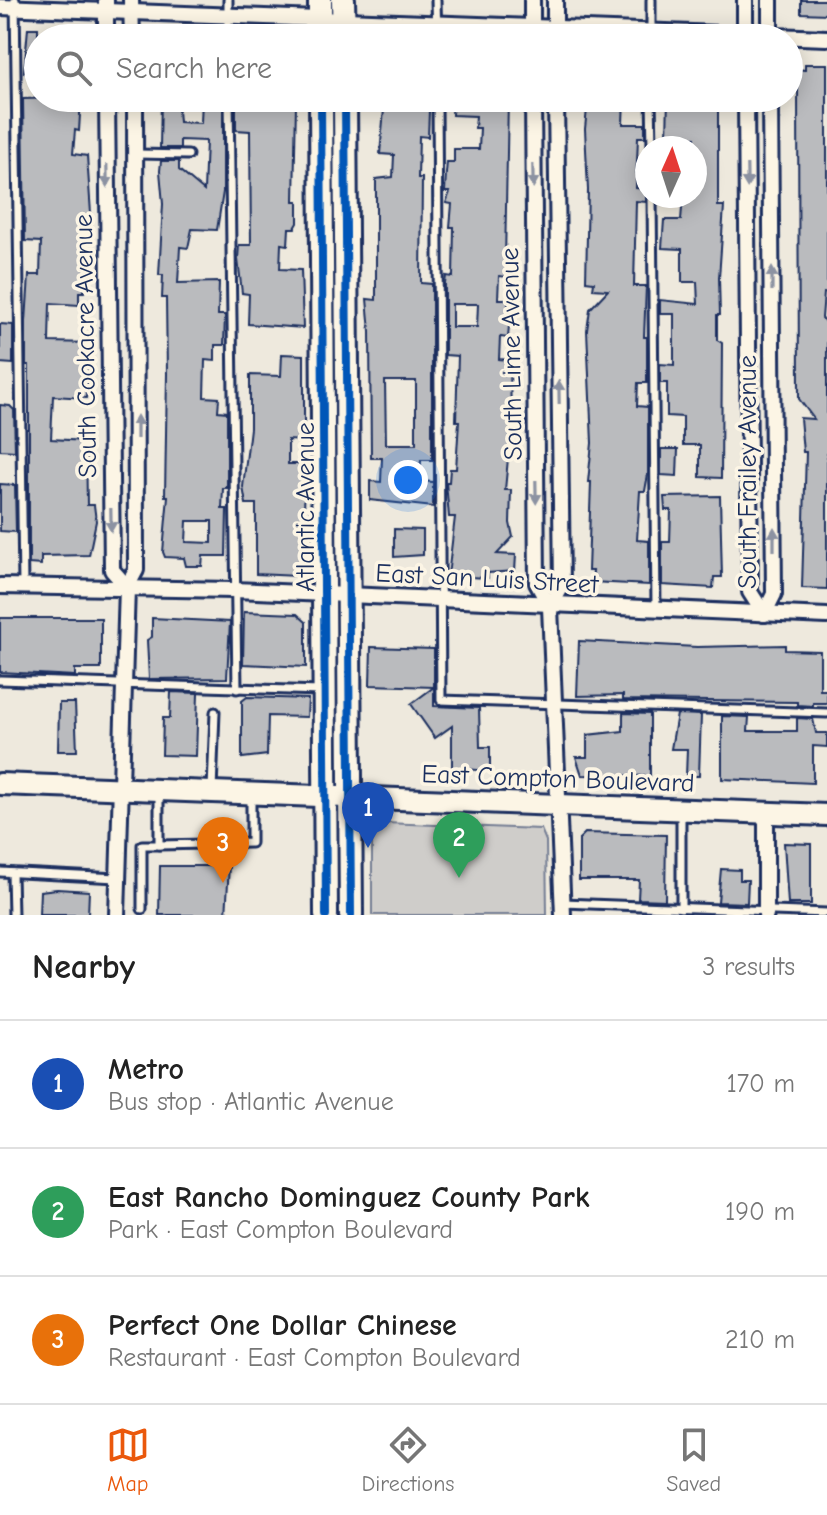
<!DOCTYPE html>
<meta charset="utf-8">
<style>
:root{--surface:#fff;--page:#f2f2f2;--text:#222;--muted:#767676;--line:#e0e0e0;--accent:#ea580c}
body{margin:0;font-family:"Comic Neue",sans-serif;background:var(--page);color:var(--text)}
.compass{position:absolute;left:635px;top:136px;width:72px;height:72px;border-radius:50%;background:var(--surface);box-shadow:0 4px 20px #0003;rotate:3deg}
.you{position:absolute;left:408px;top:480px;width:28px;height:28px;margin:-20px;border:6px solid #fff;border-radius:50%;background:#1a73e8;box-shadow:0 0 0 12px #1a73e833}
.badge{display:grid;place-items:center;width:52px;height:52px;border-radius:50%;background:var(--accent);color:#fff;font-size:26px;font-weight:700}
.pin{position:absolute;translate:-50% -66px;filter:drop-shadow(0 2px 4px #0008)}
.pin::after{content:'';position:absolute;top:42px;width:28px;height:24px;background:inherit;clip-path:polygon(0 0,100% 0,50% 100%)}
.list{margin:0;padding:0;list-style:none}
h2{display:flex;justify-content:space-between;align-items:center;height:104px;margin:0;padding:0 32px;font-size:34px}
h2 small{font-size:26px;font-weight:400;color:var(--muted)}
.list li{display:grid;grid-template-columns:52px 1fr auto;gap:24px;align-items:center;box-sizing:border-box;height:128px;padding:0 32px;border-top:2px solid var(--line)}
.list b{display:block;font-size:30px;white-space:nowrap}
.list p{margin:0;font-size:26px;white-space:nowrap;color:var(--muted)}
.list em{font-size:26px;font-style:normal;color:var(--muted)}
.icon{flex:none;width:44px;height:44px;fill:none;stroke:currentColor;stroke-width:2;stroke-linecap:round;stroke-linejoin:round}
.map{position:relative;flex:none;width:827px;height:915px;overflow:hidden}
.search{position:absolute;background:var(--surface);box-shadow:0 4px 20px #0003;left:24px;right:24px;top:24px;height:88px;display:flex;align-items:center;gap:20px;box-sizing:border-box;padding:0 28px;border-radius:44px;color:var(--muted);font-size:30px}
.sheet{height:488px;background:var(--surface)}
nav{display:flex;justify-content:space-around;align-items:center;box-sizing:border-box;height:112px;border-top:2px solid var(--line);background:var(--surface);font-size:22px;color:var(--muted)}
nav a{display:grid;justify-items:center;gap:4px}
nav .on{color:var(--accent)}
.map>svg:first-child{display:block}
.green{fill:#cfcdca;stroke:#757e94;stroke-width:2}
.building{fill:#babbbe;stroke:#1b2f5e;stroke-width:2;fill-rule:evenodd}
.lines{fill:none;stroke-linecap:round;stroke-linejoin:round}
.lane-casing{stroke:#1b2f5e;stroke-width:13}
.street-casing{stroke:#1b2f5e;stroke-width:20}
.secondary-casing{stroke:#1b2f5e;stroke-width:26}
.primary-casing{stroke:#1b2f5e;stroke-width:28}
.lane{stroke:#fcf5e5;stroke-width:7}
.street{stroke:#fcf5e5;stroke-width:14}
.secondary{stroke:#fcf5e5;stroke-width:20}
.primary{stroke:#fcf5e5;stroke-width:22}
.cycleway-casing{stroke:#fcf5e5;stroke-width:13}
.cycleway{stroke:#0057b8;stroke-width:8}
.oneway{fill:#8c92a2}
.labels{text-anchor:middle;stroke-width:7;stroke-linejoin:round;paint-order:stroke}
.street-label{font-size:26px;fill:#1b2f5e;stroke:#fcf5e5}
</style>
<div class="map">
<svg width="827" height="915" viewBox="0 0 827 915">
<rect width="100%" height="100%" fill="#eee9dd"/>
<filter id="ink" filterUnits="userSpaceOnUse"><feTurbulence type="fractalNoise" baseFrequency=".0125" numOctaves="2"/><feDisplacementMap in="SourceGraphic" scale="16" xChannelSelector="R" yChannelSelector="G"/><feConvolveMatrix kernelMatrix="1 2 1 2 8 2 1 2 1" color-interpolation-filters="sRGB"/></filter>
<g filter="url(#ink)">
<!-- green -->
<polygon class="green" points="384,823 541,829 546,841 547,915 372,915 372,837"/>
<!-- building -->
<g class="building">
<polygon points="801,0 827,0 827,14 801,13"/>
<polygon points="28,28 38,28 38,73 24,72"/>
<polygon points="805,64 827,64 827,293 824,293 822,318 827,325 827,589 802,588 806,452 803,452 800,418 814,419 799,399 798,85 798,69 805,70"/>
<polygon points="57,98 81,98 79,131 75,130 73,154 87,156 92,228 91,243 85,243 84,292 79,292 79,305 50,303 49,342 91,343 86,398 53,396 51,439 86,441 87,505 94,505 96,521 89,555 41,556 41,565 29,564 29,365 26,365 26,322 29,275 40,275 41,242 25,241 23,99"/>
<path d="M161,98H177L179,122L201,123L202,98L223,100V192L217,230L192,229L188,248L180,247L178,283L219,282L218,315H225L224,345H215V361L205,360L204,397L219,398L218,411L227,412V488H223L222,509H227L226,556H203L202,566H186L184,558L165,557L163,552L168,496H165L167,374L166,298H162L163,275H159L163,204L160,171L161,161H179V170L204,191L206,141L180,140V148H160ZM187,521H212V543L186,542Z"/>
<polygon points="253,98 293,98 296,103 294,201 298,201 298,223 295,228 289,228 288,245 281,244 280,269 301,270 303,328 248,324 249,294 242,293 238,259 239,245 251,245 250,131 236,130 236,101 252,101"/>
<path d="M385,98H415L414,110H429L428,137L419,136L418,178H422L421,283L432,284V460H421L420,481L433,482V507L370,500V481L381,482L382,458H371L370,331L367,299L376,300V179L393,177L394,155L380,154ZM385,381H416V444H386Z"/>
<path d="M453,98H508L505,262L509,263L508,277L499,276L498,299H507L510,312L508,338L500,337L499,359L510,360L511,427L505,490H511L510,523L513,537L497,554L516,555L515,571L488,573V578L448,576L455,517H449L446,482H449L450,469H456L459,421H456L458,356L445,355V284L446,276L453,277L454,227H450L452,204L446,203L450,192H445L446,173L447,162H454V149H479L480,128H475L476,116L452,115ZM452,304H478L477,327H452Z"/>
<polygon points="588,98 624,98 623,124 645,124 645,137 638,137 636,188 646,189 646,202 636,201 634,286 646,286 644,337 647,337 647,383 638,383 637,406 648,407 648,474 645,491 640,491 637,540 649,541 649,585 592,582 593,571 588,571 591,482 588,482 592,443 587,330 590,309 608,290 593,289 594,282 586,281 588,190 585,129"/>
<polygon points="668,98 718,98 718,206 724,206 719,278 720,315 717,315 717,340 722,343 721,478 700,477 700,445 683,445 683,417 667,416 667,383 660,383 660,364 674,365 674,314 660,314 660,300 698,304 697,282 682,282 682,249 662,248 664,220 681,220 683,196 695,196 695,138 667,137"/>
<polygon points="0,324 13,325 13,364 0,363"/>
<polygon points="282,354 304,355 304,441 288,440 288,464 305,464 303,571 298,576 256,574 256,504 246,504 243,487 250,428 250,375 281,376"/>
<polygon points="0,405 10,406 14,410 15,451 0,450"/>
<polygon points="661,449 678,449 677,476 661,475"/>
<polygon points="0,484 15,485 16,532 0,531"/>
<polygon points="720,496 722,577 714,577 713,588 662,585 662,542 670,542 671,510 665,510 664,497"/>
<polygon points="394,529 423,530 423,555 394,557"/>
<polygon points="244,612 297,614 306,622 306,667 243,664"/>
<polygon points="0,618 101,618 101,669 75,669 75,676 0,672"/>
<polygon points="152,618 230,622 227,678 149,679 147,640 152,637"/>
<polygon points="579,641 697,647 785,645 785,650 820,651 820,690 827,690 827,703 813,703 813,706 797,705 797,702 623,700 623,695 577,696"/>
<polygon points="371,647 434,649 434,687 370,685"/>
<polygon points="434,687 434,706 479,708 480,747 490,747 490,771 452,768 452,726 435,738 411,704"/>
<polygon points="171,692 198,693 196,756 162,755 163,718 170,718"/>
<polygon points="247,697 308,699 307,717 268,716 267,755 242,758 242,701"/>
<polygon points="59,703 75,703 77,751 58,751"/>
<polygon points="623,713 650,714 650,776 582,775 576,757 587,757 587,735 623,731"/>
<polygon points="677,714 701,715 699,776 686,776 687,749 671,749"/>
<polygon points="722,716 749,717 748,731 797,731 797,718 813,719 816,733 827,733 827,747 813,746 813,783 722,779"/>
<polygon points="585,833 666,835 665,900 638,899 639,880 579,880 579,839"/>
<polygon points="784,843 811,844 811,904 788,904"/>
<polygon points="160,866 229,866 226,915 159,915"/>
<polygon points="721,869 740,870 740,880 748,880 747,903 718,902"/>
<polygon points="57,889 89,891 88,915 39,915 40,891"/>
</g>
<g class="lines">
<!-- lane casing -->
<g class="lane-casing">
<g id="lane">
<polyline points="15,0 23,586"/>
<polyline points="228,0 228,38"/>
<polyline points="436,0 437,38"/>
<polyline points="651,32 651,0"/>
<polyline points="229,98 237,689"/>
<polyline points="437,98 441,700 827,713"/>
<polyline points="651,98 652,148"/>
<polyline points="137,154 188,155"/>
<polyline points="652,196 656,609"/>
<polyline points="0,680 320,691"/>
<polyline points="212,790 215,712"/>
<polyline points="159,792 159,845 251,843 251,797"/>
<polyline points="0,872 117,878"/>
<polyline points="12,873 13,915"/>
<polyline points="563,903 827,913"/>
<polyline points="681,908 681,811"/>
<polyline points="142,909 142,845 159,845"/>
</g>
</g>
<!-- street casing -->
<g class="street-casing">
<g id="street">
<polyline points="106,0 106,38"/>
<polyline points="131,0 132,38"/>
<polyline points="532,0 532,38"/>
<polyline points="0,7 827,38"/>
<polyline points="555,38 555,0"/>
<polyline points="745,38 745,0"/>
<polyline points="770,38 770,0"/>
<polyline points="107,98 112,570 127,587"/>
<polyline points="533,98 537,583 550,607 563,915"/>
<polyline points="746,98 750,592 764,614"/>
<polyline points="0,586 234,590 827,616"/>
<polyline points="550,607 562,586 556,98"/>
<polyline points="764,614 774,594 770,98"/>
<polyline points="117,915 127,587 136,570 135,98"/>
<polyline points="766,915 766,812"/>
</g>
</g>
<!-- secondary casing -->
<g class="secondary-casing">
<polyline id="secondary" points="0,784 827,815"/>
</g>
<!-- primary casing -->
<g class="primary-casing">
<g id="primary">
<polyline points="320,0 320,38"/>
<polyline points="343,0 344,38"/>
<polyline points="321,98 326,915"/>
<polyline points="345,98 351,915"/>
</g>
</g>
<!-- lane -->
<use href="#lane" class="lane"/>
<!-- street -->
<use href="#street" class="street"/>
<!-- secondary -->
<use href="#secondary" class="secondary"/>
<!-- primary -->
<use href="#primary" class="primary"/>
<!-- cycleway casing -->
<g class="cycleway-casing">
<g id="cycleway">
<polyline points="321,98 326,915"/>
<polyline points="345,98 351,915"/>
</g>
</g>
<!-- cycleway -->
<use href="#cycleway" class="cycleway"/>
</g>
<!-- one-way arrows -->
<defs><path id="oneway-solid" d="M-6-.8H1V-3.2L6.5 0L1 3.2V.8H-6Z" transform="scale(2)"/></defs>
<g class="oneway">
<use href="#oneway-solid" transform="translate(107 176) rotate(89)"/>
<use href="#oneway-solid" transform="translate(533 176) rotate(89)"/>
<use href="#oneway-solid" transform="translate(747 176) rotate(89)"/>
<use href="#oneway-solid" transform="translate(772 279) rotate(-90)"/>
<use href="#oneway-solid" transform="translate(559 392) rotate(-91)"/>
<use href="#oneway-solid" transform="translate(137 427) rotate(-90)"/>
<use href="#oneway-solid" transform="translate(536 492) rotate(89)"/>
<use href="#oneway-solid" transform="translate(111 520) rotate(89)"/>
<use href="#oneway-solid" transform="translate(774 539) rotate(-90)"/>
</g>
</g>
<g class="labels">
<!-- street labels -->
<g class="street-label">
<text transform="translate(85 346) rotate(-91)" y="9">South Cookacre Avenue</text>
<text transform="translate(511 354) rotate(-91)" y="9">South Lime Avenue</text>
<text transform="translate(747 472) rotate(-90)" y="9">South Frailey Avenue</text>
<text transform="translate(305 507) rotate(-90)" y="9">Atlantic Avenue</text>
<text transform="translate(487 578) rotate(3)" y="9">East San Luis Street</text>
<text transform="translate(558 778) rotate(2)" y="9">East Compton Boulevard</text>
</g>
</g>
</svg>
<svg class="compass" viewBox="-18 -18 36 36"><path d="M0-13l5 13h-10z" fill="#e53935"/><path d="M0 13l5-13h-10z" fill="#767676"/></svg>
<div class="you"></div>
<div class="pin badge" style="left:368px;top:848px;background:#1a4fb4">1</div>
<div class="pin badge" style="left:459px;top:878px;background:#2e9e5b">2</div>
<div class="pin badge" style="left:223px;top:883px;background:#e8710a">3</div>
<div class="search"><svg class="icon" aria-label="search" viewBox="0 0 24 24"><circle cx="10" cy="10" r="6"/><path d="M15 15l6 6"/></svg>Search here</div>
</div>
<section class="sheet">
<h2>Nearby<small>3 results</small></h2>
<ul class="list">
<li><span class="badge" style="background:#1a4fb4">1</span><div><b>Metro</b><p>Bus stop · Atlantic Avenue</p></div><em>170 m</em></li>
<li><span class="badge" style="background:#2e9e5b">2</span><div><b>East Rancho Dominguez County Park</b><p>Park · East Compton Boulevard</p></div><em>190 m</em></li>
<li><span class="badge" style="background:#e8710a">3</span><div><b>Perfect One Dollar Chinese</b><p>Restaurant · East Compton Boulevard</p></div><em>210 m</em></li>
</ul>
</section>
<nav>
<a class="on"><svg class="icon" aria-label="map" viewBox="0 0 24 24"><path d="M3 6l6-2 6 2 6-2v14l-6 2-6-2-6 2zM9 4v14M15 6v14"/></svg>Map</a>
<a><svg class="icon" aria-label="directions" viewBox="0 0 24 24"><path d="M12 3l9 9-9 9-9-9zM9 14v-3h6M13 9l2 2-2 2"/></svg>Directions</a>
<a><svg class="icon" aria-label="saved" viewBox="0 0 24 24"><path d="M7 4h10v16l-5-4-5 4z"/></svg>Saved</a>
</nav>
